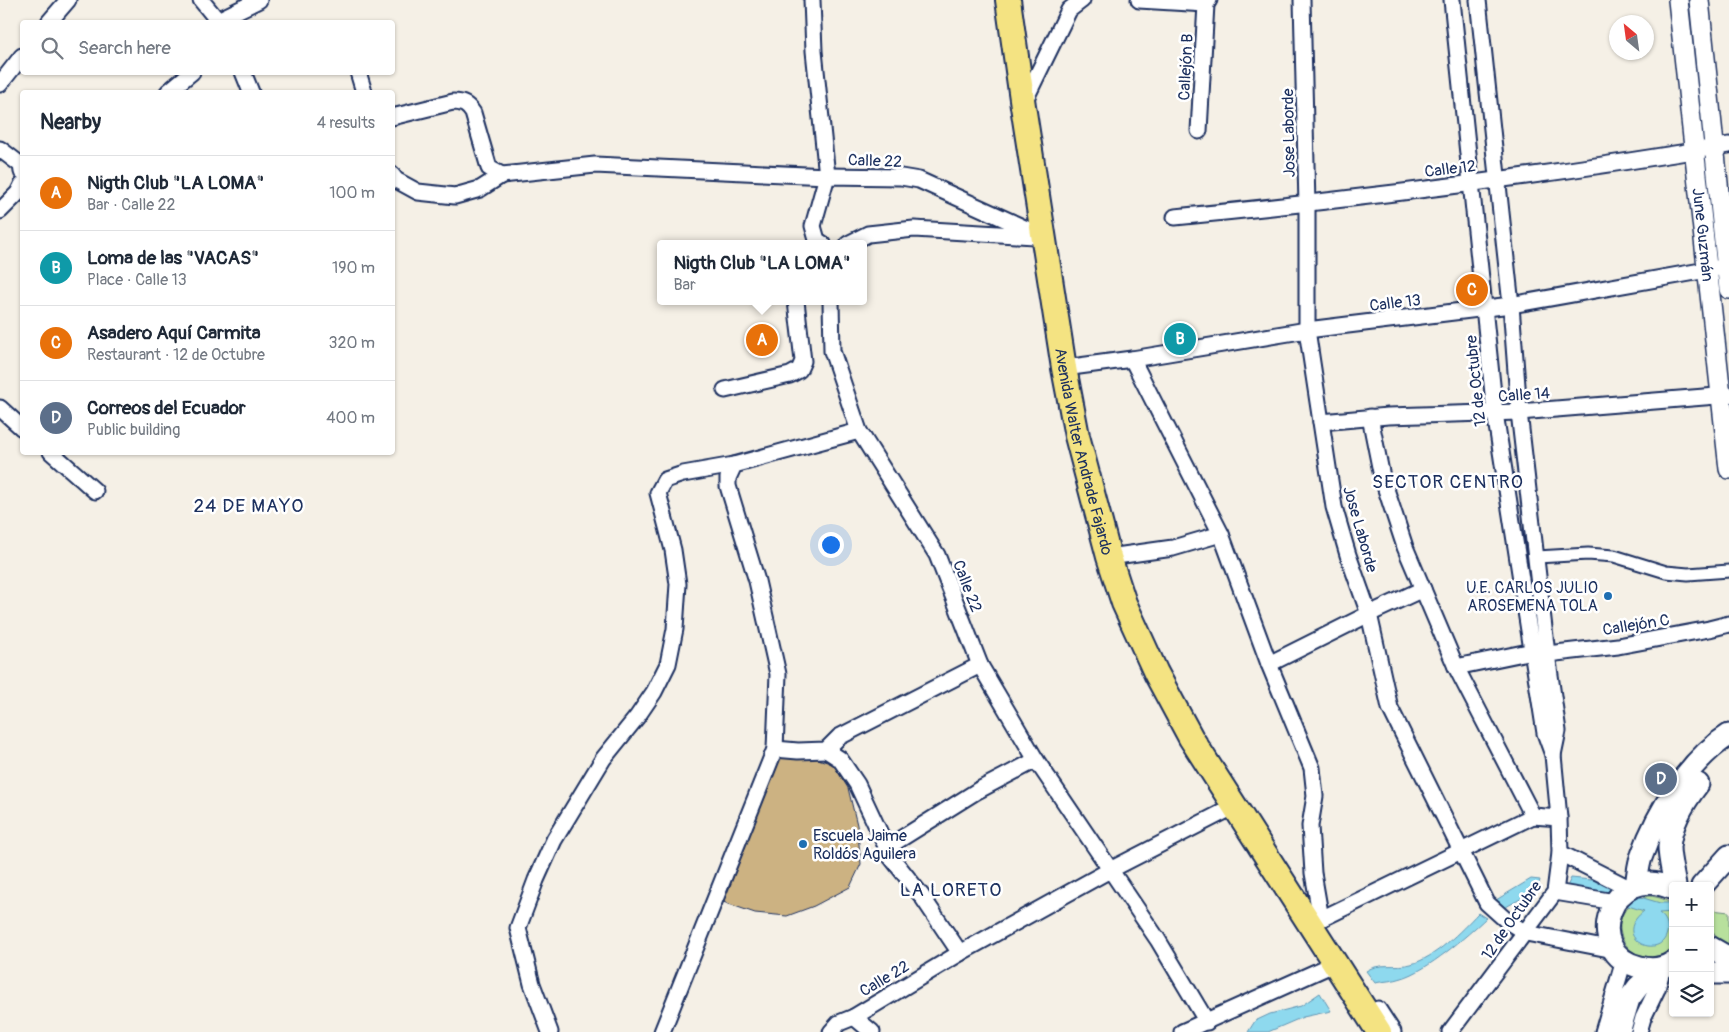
<!DOCTYPE html>
<meta charset="utf-8">
<style>
:root{--surface:#fff;--page:#f6f6f7;--text:#1f2937;--muted:#747a83;--line:#e0e1e3;--accent:#1f6fb2}
body{margin:0;font-family:Pangolin,sans-serif;background:var(--page);color:var(--text)}
.controls{position:absolute;right:15px;bottom:15px;display:grid;overflow:hidden;border-radius:5px;box-shadow:0 1px 4px #0004}
.controls button{width:45px;height:45px;display:grid;place-items:center;padding:0;border:0;border-bottom:1px solid var(--line);background:var(--surface);color:var(--text);font:25px sans-serif}
.compass{position:absolute;left:1609px;top:15px;width:45px;height:45px;border-radius:50%;background:var(--surface);box-shadow:0 1px 4px #0004;rotate:331deg}
.you{position:absolute;left:830px;top:544px;width:18px;height:18px;margin:-12px;border:4px solid #fff;border-radius:50%;background:#1a73e8;box-shadow:0 0 0 8px #1a73e833}
.badge{display:grid;place-items:center;width:32px;height:32px;border-radius:50%;background:var(--accent);color:#fff;font-size:16px;font-weight:700}
.pin{position:absolute;translate:-50% -50%;border:2px solid #fff;box-shadow:0 1px 5px #0006}
.popup{position:absolute;left:657px;top:240px;width:210px;height:65px;box-sizing:border-box;display:grid;place-content:center;border-radius:5px;background:var(--surface);filter:drop-shadow(0 1px 4px #0005);font-size:16px;white-space:nowrap;color:var(--muted)}
.popup b{font-size:19px;color:var(--text)}
.popup::after{content:'';position:absolute;left:50%;top:100%;margin-left:-10px;border:10px solid transparent;border-top-color:var(--surface)}
.list{margin:0;padding:0;list-style:none}
h2{display:flex;justify-content:space-between;align-items:center;height:65px;margin:0;padding:0 20px;font-size:21px}
h2 small{font-size:16px;font-weight:400;color:var(--muted)}
.list li{display:grid;grid-template-columns:32px 1fr auto;gap:15px;align-items:center;box-sizing:border-box;height:75px;padding:0 20px;border-top:1px solid var(--line)}
.list b{display:block;font-size:19px;white-space:nowrap}
.list p{margin:0;font-size:16px;white-space:nowrap;color:var(--muted)}
.list em{font-size:16px;font-style:normal;color:var(--muted)}
.icon{flex:none;width:28px;height:28px;fill:none;stroke:currentColor;stroke-width:2;stroke-linecap:round;stroke-linejoin:round}
.map{position:relative;flex:none;width:1729px;height:1032px;overflow:hidden}
.search{position:absolute;background:var(--surface);box-shadow:0 1px 4px #0004;left:20px;top:20px;width:375px;height:55px;display:flex;align-items:center;gap:12px;box-sizing:border-box;padding:0 18px;border-radius:5px;color:var(--muted);font-size:19px}
.panel{position:absolute;background:var(--surface);box-shadow:0 1px 4px #0004;left:20px;top:90px;width:375px;height:365px;border-radius:5px}
.map>svg:first-child{display:block}
.green{fill:#b8e09d;stroke:#6a887e}
.water{fill:#8ed9ee;stroke:#6095b4}
.building{fill:#ccb282;stroke:#1b2f5e}
.lines{fill:none;stroke-linecap:round;stroke-linejoin:round}
.pedestrian-casing{stroke:#1b2f5e;stroke-width:15}
.minor-casing{stroke:#1b2f5e;stroke-width:19}
.tertiary-casing{stroke:#1b2f5e;stroke-width:22}
.secondary-casing{stroke:#1b2f5e;stroke-width:25}
.primary-casing{stroke:#1b2f5e;stroke-width:28}
.pedestrian{stroke:#fff;stroke-width:11}
.minor{stroke:#fff;stroke-width:15}
.tertiary{stroke:#fff;stroke-width:19}
.secondary{stroke:#fff;stroke-width:21}
.primary{stroke:#f4e382;stroke-width:24}
.poi-dot{fill:#1f6fb2;stroke:#fff;stroke-width:2}
.labels{text-anchor:middle;stroke-width:5;stroke-linejoin:round;paint-order:stroke}
.street-label{font-size:16px;fill:#1b2f5e;stroke:#fff}
.poi-label{font-size:16px;fill:#1b2f5e;stroke:#fff;text-anchor:end}
.quarter-label{font-size:19px;letter-spacing:1px;fill:#1b2f5e;stroke:#fff}
</style>
<div class="map">
<svg width="1729" height="1032" viewBox="0 0 1729 1032">
<rect width="100%" height="100%" fill="#f5f0e6"/>
<filter id="ink" filterUnits="userSpaceOnUse"><feTurbulence type="fractalNoise" baseFrequency=".02" numOctaves="2"/><feDisplacementMap in="SourceGraphic" scale="10" xChannelSelector="R" yChannelSelector="G"/><feConvolveMatrix kernelMatrix="1 2 1 2 8 2 1 2 1" color-interpolation-filters="sRGB"/></filter>
<g filter="url(#ink)">
<!-- green -->
<g class="green">
<path d="M1649,896C1659,897 1666,899 1673,906V948C1629,982 1592,910 1649,896Z"/>
<path d="M1712,910L1729,912V945C1714,941 1706,924 1712,910Z"/>
</g>
<!-- water -->
<g class="water">
<path d="M1571,878L1602,881L1630,894L1660,903H1673V912L1659,913C1666,918 1669,925 1667,933C1660,962 1609,938 1644,911L1622,904L1564,893Z"/>
<polygon points="1531,879 1540,880 1537,890 1504,908 1496,900"/>
<path d="M1478,913L1486,918C1467,936 1427,971 1402,978C1394,981 1384,981 1375,983L1366,971C1379,962 1396,968 1411,964C1435,958 1461,931 1478,913Z"/>
<polygon points="1320,993 1331,1011 1303,1017 1268,1032 1248,1032 1255,1021 1270,1014 1301,1006"/>
</g>
<!-- building -->
<polygon class="building" points="782,754 809,756 833,764 848,788 857,825 861,864 850,887 814,906 787,916 755,913 723,902"/>
<g class="lines">
<!-- pedestrian casing -->
<g class="pedestrian-casing">
<polyline id="pedestrian" points="1537,557 1588,554 1614,556 1666,572 1688,574 1729,571"/>
</g>
<!-- minor casing -->
<g class="minor-casing">
<g id="minor">
<polyline points="201,0 219,22"/>
<polyline points="1139,0 1206,4 1209,0"/>
<polyline points="1302,0 1307,205 1307,330 1334,507 1348,555 1369,614 1390,708 1487,903 1507,921 1526,933 1614,950"/>
<polyline points="1452,0 1495,413 1545,733 1553,755 1558,731 1547,654 1519,412 1511,305 1478,0"/>
<polyline points="218,20 259,0"/>
<polyline points="49,22 68,0"/>
<polyline points="243,72 251,92"/>
<polyline points="358,72 364,92"/>
<polyline points="0,84 22,56"/>
<polyline points="168,92 192,72"/>
<polyline points="1023,104 1069,10 1082,0"/>
<path d="M392,117L453,102C463,102 468,105 473,113L489,168L502,175L595,165L827,176L814,51L812,0"/>
<polyline points="1199,131 1206,4"/>
<polyline points="0,149 21,165 22,172"/>
<polyline points="392,175 396,180 418,192 455,196 480,189 502,175"/>
<polyline points="0,211 18,193 22,185"/>
<path d="M1175,217C1360,199 1545,176 1729,145"/>
<polyline points="823,244 817,240 813,226 827,176 901,177 919,180 1042,236"/>
<polyline points="848,244 868,234 914,229 1034,236"/>
<polyline points="831,301 832,351 859,431 937,555 980,665 1036,760 1158,940 1207,1022"/>
<polyline points="1132,359 1221,534"/>
<polyline points="1064,368 1132,359 1307,330 1511,305 1729,266"/>
<polyline points="725,390 790,375 799,370 803,361 796,301"/>
<polyline points="0,408 22,428"/>
<polyline points="1370,417 1382,477 1405,547 1456,667 1533,816"/>
<polyline points="1321,422 1388,416 1519,412 1729,395"/>
<polyline points="51,452 95,491"/>
<polyline points="1109,557 1173,548 1221,534 1269,664 1312,768 1315,796 1310,826 1313,873 1321,919 1533,816 1559,818"/>
<polyline points="1269,664 1369,614 1423,589"/>
<polyline points="1456,667 1533,651 1547,654 1618,646 1709,629 1729,624"/>
<polyline points="775,749 798,751 826,750 839,737 980,665"/>
<polyline points="826,750 840,759 857,784 891,857 921,895 960,953"/>
<polyline points="886,848 977,791 1036,760"/>
<polyline points="1560,853 1629,888"/>
<polyline points="1555,892 1615,902"/>
<polyline points="1378,1009 1393,1032"/>
<polyline points="550,1032 532,984 518,928 536,880 554,840 603,759 637,717 654,692 668,664 675,629 678,584 673,550 658,493 665,480 683,474 734,465"/>
<polyline points="662,1032 775,749 778,674 757,581 728,486 728,478 734,465 859,431"/>
<polyline points="831,1032 839,1023 854,1017"/>
<polyline points="872,1032 854,1017 960,953 1110,870 1233,807"/>
<polyline points="1182,1032 1327,967"/>
<polyline points="1450,1032 1555,892 1560,853 1559,818 1553,755"/>
<polyline points="1603,1032 1624,960"/>
<polyline points="1639,1032 1643,1018 1657,989 1663,967"/>
</g>
</g>
<!-- tertiary casing -->
<g class="tertiary-casing">
<g id="tertiary">
<path id="s1" d="M1678,0L1729,469"/>
<polyline points="1699,0 1729,289"/>
</g>
</g>
<!-- secondary casing -->
<g class="secondary-casing">
<g id="secondary">
<path d="M1636,885C1638,875 1638,864 1642,855C1657,812 1690,759 1729,735"/>
<path d="M1675,886C1673,873 1669,859 1669,847C1671,823 1684,802 1698,784"/>
<polyline points="1702,886 1729,856"/>
<path d="M1673,889C1610,859 1580,954 1640,967C1651,970 1663,969 1673,962"/>
<polyline points="1710,947 1729,958"/>
<polyline points="1710,973 1729,973"/>
<polyline points="1619,1032 1629,999 1638,987 1658,969"/>
</g>
</g>
<!-- primary casing -->
<g class="primary-casing">
<g id="primary">
<path id="s2" d="M1008,0L1023,106L1064,368L1077,436L1109,557L1124,603L1156,673L1191,738L1379,1032"/>
</g>
</g>
<!-- pedestrian -->
<use href="#pedestrian" class="pedestrian"/>
<!-- minor -->
<use href="#minor" class="minor"/>
<!-- tertiary -->
<use href="#tertiary" class="tertiary"/>
<!-- secondary -->
<use href="#secondary" class="secondary"/>
<!-- primary -->
<use href="#primary" class="primary"/>
</g>
</g>
<!-- markers -->
<g class="poi-dot">
<circle cx="1608" cy="596" r="5"/>
<circle cx="803" cy="844" r="5"/>
</g>
<g class="labels">
<!-- street labels -->
<g class="street-label">
<text transform="translate(1185 67) rotate(-87)" y="6">Callejón B</text>
<text transform="translate(1288 133) rotate(-91)" y="6">Jose Laborde</text>
<text transform="translate(875 160) rotate(2)" y="6">Calle 22</text>
<text transform="translate(1450 168) rotate(-7)" y="6">Calle 12</text>
<text dy="6" stroke="none"><textPath href="#s1" startOffset="236">June Guzmán</textPath></text>
<text transform="translate(1395 302) rotate(-7)" y="6">Calle 13</text>
<text transform="translate(1475 381) rotate(-96)" y="6">12 de Octubre</text>
<text transform="translate(1524 394) rotate(-4)" y="6">Calle 14</text>
<text dy="6" stroke="none"><textPath href="#s2" startOffset="458">Avenida Walter Andrade Fajardo</textPath></text>
<text transform="translate(1361 529) rotate(74)" y="6">Jose Laborde</text>
<text transform="translate(968 586) rotate(69)" y="6">Calle 22</text>
<text transform="translate(1636 624) rotate(-9)" y="6">Callejón C</text>
<text transform="translate(1511 920) rotate(-55)" y="6">12 de Octubre</text>
<text transform="translate(884 978) rotate(-31)" y="6">Calle 22</text>
</g>
<!-- poi labels -->
<g class="poi-label">
<text x="1598" y="593">U.E. CARLOS JULIO<tspan x="1598" dy="18">AROSEMENA TOLA</tspan></text>
<text x="813" y="841" text-anchor="start">Escuela Jaime<tspan x="813" dy="18">Roldós Aguilera</tspan></text>
</g>
<!-- quarter labels -->
<g class="quarter-label">
<text x="1448" y="488">SECTOR CENTRO</text>
<text x="249" y="512">24 DE MAYO</text>
<text x="951" y="896">LA LORETO</text>
</g>
</g>
</svg>
<div class="controls">
<button>+</button>
<button>−</button>
<button><svg class="icon" aria-label="layers" viewBox="0 0 24 24"><path d="M12 4l9 5-9 5-9-5zM3 14l9 5 9-5"/></svg></button>
</div>
<svg class="compass" viewBox="-18 -18 36 36"><path d="M0-13l5 13h-10z" fill="#e53935"/><path d="M0 13l5-13h-10z" fill="#747a83"/></svg>
<div class="you"></div>
<div class="pin badge" style="left:762px;top:340px;background:#e8710a">A</div>
<div class="popup"><b>Nigth Club &quot;LA LOMA&quot;</b>Bar</div>
<div class="pin badge" style="left:1180px;top:339px;background:#0f9aa8">B</div>
<div class="pin badge" style="left:1472px;top:290px;background:#e8710a">C</div>
<div class="pin badge" style="left:1661px;top:779px;background:#5c6f8a">D</div>
<div class="search"><svg class="icon" aria-label="search" viewBox="0 0 24 24"><circle cx="10" cy="10" r="6"/><path d="M15 15l6 6"/></svg>Search here</div>
<section class="panel">
<h2>Nearby<small>4 results</small></h2>
<ul class="list">
<li><span class="badge" style="background:#e8710a">A</span><div><b>Nigth Club &quot;LA LOMA&quot;</b><p>Bar · Calle 22</p></div><em>100 m</em></li>
<li><span class="badge" style="background:#0f9aa8">B</span><div><b>Loma de las &quot;VACAS&quot;</b><p>Place · Calle 13</p></div><em>190 m</em></li>
<li><span class="badge" style="background:#e8710a">C</span><div><b>Asadero Aquí Carmita</b><p>Restaurant · 12 de Octubre</p></div><em>320 m</em></li>
<li><span class="badge" style="background:#5c6f8a">D</span><div><b>Correos del Ecuador</b><p>Public building</p></div><em>400 m</em></li>
</ul>
</section>
</div>
